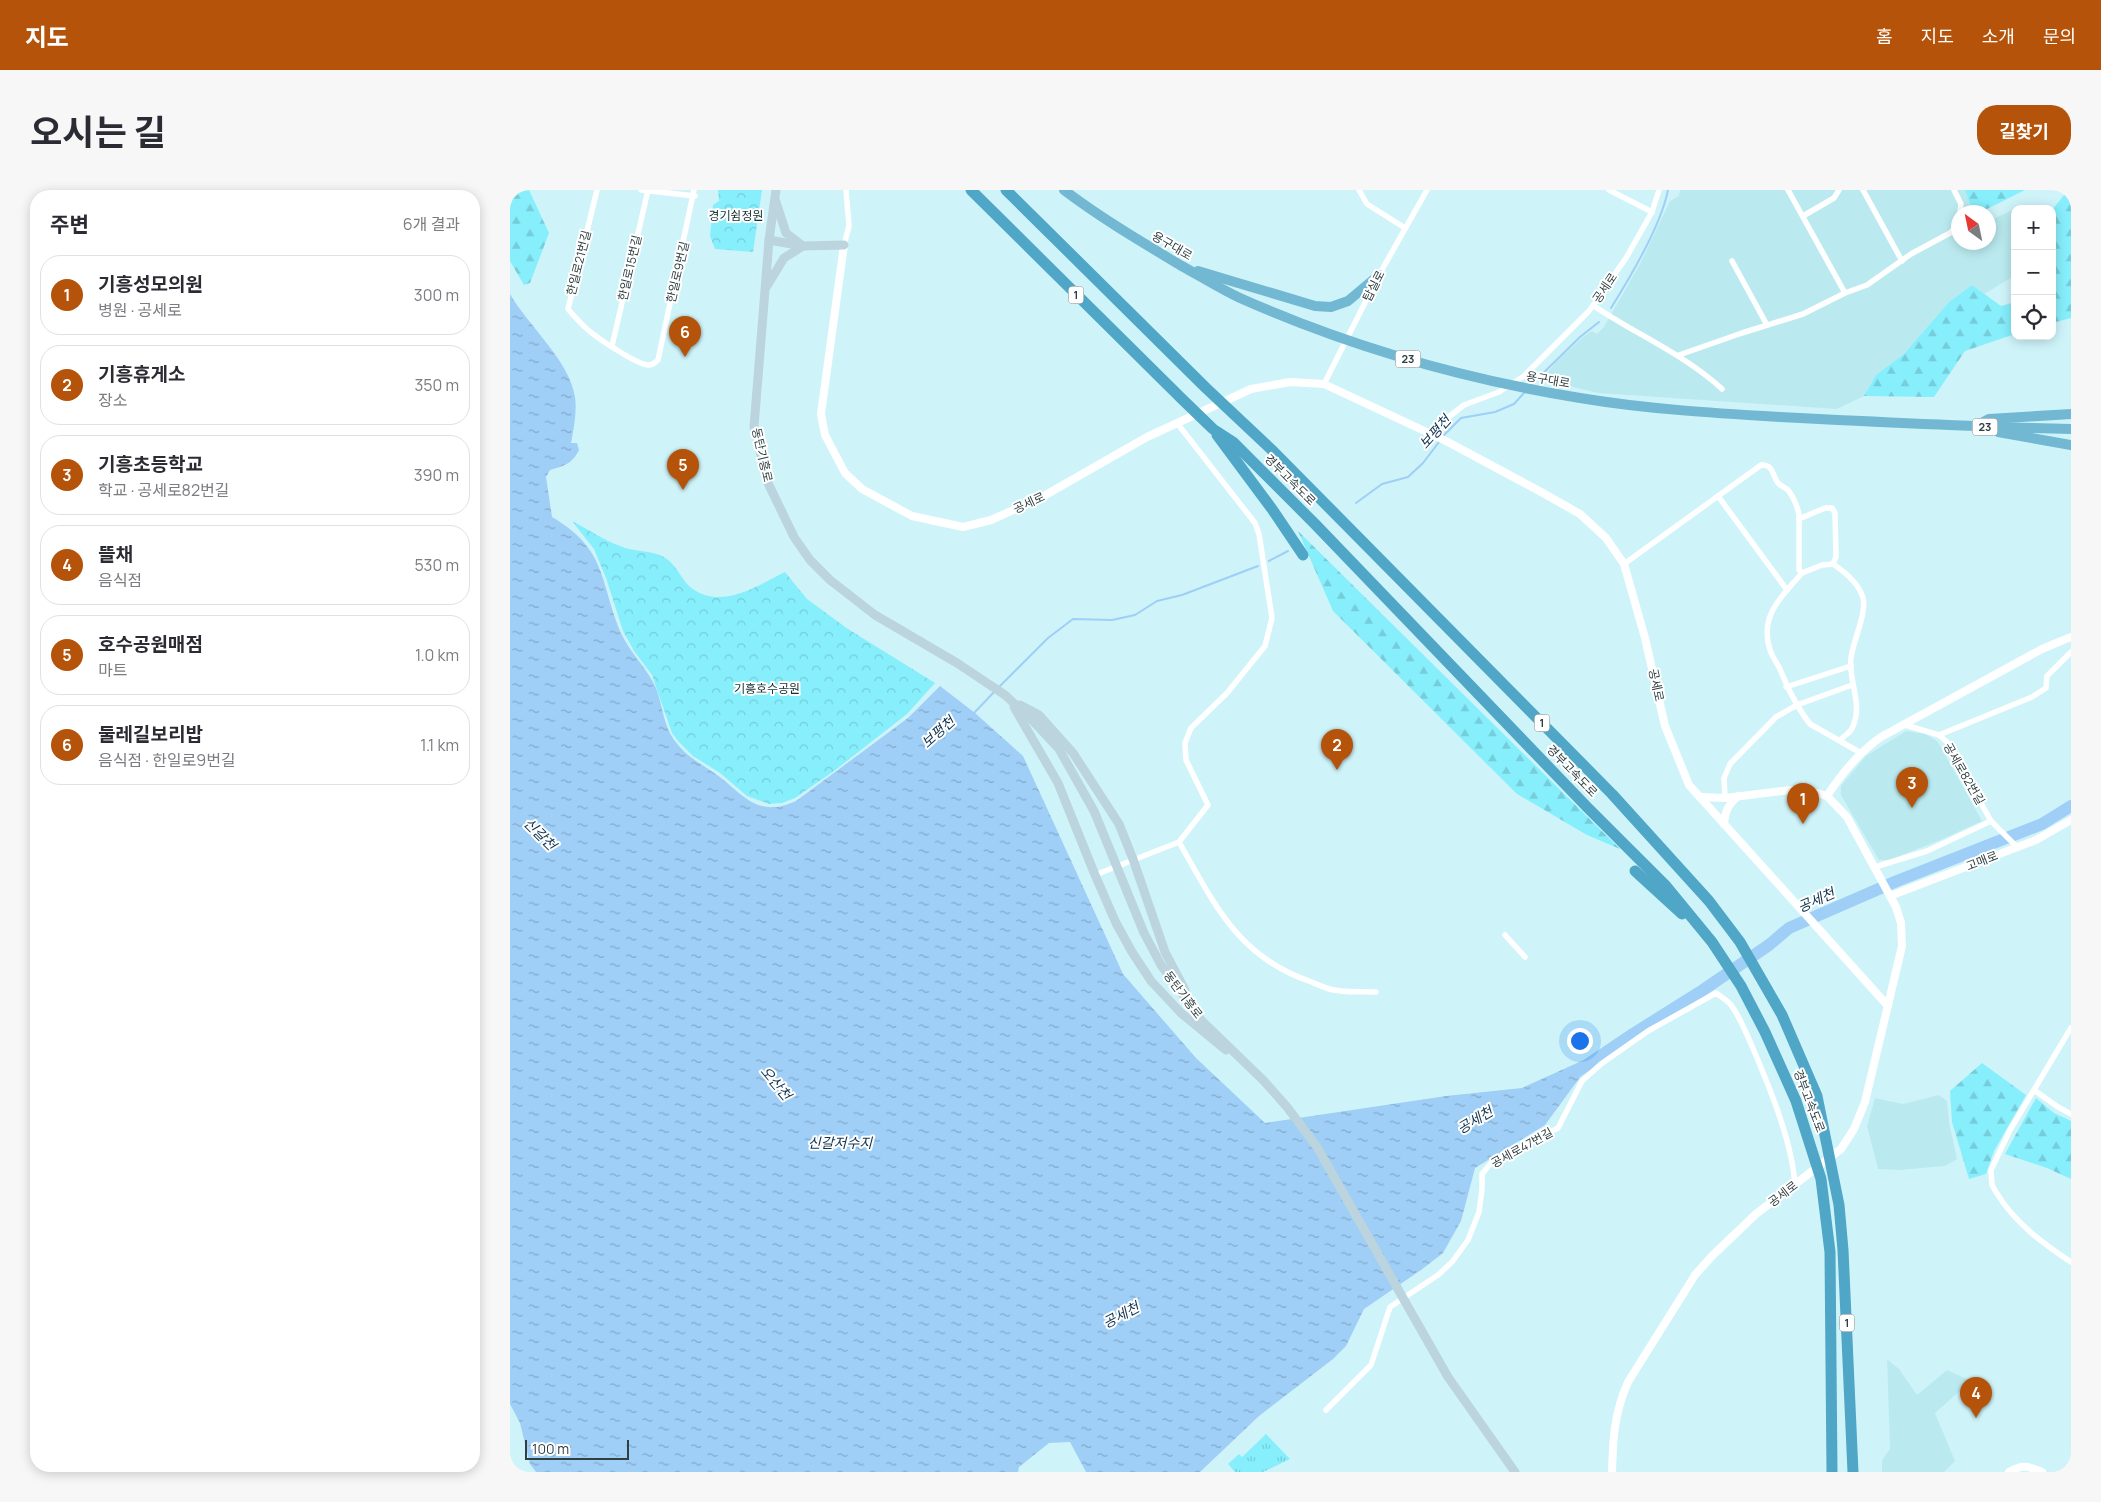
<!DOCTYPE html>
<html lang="ko">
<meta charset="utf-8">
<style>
:root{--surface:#fff;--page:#f7f7f7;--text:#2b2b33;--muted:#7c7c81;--line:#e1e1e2;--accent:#b45309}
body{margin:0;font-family:Manrope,"Noto Sans KR",sans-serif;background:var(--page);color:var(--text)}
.controls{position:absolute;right:15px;top:15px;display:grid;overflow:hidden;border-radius:10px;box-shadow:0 2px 12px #0003}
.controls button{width:45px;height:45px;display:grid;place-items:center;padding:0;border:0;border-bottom:1px solid var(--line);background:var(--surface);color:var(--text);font:25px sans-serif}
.compass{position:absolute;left:1441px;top:15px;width:45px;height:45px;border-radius:50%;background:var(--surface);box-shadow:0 2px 12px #0003;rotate:327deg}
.scale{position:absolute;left:15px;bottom:12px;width:104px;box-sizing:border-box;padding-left:5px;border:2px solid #303f41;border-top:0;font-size:14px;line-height:18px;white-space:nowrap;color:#303f41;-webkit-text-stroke:4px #fff;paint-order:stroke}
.you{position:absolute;left:1069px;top:850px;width:18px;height:18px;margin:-12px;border:4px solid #fff;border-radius:50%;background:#1a73e8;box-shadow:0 0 0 8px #1a73e833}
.badge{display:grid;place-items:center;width:32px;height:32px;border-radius:50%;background:var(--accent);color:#fff;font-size:16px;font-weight:700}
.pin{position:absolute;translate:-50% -41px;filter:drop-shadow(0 1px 2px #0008)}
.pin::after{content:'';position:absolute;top:26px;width:18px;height:15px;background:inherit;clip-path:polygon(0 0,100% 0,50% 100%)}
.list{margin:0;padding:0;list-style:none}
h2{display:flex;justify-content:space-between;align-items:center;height:65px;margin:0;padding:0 20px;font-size:21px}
h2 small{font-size:16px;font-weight:400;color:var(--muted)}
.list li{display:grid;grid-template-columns:32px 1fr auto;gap:15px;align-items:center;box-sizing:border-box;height:80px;margin:0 10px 10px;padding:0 10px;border:1px solid var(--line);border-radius:20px}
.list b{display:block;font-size:19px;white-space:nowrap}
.list p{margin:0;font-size:16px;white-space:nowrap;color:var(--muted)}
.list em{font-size:16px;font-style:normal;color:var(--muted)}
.icon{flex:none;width:28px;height:28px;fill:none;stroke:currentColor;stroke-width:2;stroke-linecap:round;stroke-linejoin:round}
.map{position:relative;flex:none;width:1561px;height:1282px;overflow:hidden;border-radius:20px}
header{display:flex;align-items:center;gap:30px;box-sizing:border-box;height:70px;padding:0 25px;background:var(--accent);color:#fff}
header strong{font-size:24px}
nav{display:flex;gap:28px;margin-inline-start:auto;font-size:18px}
.intro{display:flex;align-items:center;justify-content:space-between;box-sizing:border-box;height:120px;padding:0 30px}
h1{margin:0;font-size:35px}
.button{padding:12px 22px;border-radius:20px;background:var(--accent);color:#fff;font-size:18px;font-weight:700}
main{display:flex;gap:30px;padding:0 30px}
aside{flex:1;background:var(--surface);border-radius:20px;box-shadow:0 2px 12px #0003}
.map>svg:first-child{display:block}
.built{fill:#baeaef}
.grass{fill:url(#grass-tufts)}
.forest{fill:url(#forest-firs)}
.park{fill:url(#park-crowns)}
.water{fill:url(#water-ripples)}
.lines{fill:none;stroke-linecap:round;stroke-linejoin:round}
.stream{stroke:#9fcef7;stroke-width:2}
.river{stroke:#9fcef7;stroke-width:12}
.minor{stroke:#fff;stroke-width:5.5}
.tertiary{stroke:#fff;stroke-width:8}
.secondary{stroke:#bbd4dd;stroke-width:9}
.trunk{stroke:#72b8d2;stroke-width:10}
.motorway{stroke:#4fa6c7;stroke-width:11}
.labels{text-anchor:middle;stroke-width:4;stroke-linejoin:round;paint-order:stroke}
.shield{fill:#fff;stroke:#6e797a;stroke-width:1}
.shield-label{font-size:11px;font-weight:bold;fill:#303f41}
.park-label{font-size:12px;fill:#162f32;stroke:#fff}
.street-label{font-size:12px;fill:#303f41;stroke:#fff}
.water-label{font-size:14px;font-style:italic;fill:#0f324d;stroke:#fff}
</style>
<header>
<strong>지도</strong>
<nav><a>홈</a><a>지도</a><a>소개</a><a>문의</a></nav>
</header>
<div class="intro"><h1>오시는 길</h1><a class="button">길찾기</a></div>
<main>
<aside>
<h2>주변<small>6개 결과</small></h2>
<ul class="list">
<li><span class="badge">1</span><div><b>기흥성모의원</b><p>병원 · 공세로</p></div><em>300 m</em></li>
<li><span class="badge">2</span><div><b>기흥휴게소</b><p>장소</p></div><em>350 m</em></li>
<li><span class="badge">3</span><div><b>기흥초등학교</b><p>학교 · 공세로82번길</p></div><em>390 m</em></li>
<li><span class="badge">4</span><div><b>뜰채</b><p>음식점</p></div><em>530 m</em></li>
<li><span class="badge">5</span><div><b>호수공원매점</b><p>마트</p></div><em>1.0 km</em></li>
<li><span class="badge">6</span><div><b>둘레길보리밥</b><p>음식점 · 한일로9번길</p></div><em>1.1 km</em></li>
</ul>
</aside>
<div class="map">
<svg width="1561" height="1282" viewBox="0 0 1561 1282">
<defs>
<pattern id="grass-tufts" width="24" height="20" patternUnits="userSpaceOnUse" patternTransform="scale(1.25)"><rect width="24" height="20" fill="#87eefc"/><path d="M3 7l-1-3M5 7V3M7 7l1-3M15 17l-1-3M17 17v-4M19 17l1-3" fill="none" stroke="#75cdd9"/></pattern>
<pattern id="forest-firs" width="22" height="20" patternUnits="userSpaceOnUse" patternTransform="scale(1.25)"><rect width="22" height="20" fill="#87eefc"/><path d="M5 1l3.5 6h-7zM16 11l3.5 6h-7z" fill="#75cdd9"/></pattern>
<pattern id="park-crowns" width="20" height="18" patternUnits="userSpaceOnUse" patternTransform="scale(1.25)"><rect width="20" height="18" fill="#87eefc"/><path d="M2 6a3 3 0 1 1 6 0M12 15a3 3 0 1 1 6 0" fill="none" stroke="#75cdd9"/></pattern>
<pattern id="water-ripples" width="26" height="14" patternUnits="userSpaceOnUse" patternTransform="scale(1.25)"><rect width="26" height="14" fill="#9fcef7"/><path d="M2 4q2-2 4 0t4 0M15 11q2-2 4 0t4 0" fill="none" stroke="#82a9ca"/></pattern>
</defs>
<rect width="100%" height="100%" fill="#cef4fa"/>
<!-- built -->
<g class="built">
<polygon points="1170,0 1455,0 1463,22 1448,22 1448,52 1478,52 1479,31 1505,19 1505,76 1501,88 1474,104 1462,95 1439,112 1394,164 1366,185 1354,206 1327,219 1088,203 1046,193 1038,182 1045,173 1073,147 1082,141 1087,144 1094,137 1131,72 1160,11 1169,6"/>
<polygon points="1396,541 1416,544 1428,552 1472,631 1428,651 1379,670 1369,670 1331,605 1331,596 1356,566"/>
<polygon points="1429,905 1437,911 1439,932 1447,969 1435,976 1389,980 1368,979 1357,936 1365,908 1393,914"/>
<polygon points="1377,1169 1389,1179 1407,1205 1437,1180 1461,1191 1425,1223 1445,1271 1434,1282 1372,1282 1372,1270 1380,1259"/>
</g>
<!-- grass -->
<polygon class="grass" points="756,1244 780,1269 753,1282 725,1282 718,1274 729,1264 732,1267"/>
<!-- forest -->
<g class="forest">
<polygon points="0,0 19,0 39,43 20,93 14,95 0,71"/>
<polygon points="1455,0 1515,0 1471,22 1463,22"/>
<polygon points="1558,0 1561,0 1561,128 1542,133 1542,20"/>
<polygon points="1462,95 1491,116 1505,112 1505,144 1455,161 1424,207 1354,206 1366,185 1394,164 1439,112"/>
<polygon points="788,341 1110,659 1077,645 1007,604 823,421"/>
<polygon points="1472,873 1516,905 1484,961 1476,984 1459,989 1442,932 1440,901"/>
<polygon points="1526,908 1544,923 1561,931 1561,989 1537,978 1495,964"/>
</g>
<!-- park -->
<g class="park">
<polygon points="208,0 252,0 243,62 205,59 200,46 203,15 209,11"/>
<path d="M62,331C78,339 93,350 110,356C123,362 142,360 154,367C166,374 170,387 179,396C209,422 247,396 275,382L297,409L338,439L425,493L397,524L324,581L285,608L272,613L259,614L237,606L210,583L183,566L168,551L162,543L142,485L124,461L113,441L96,388L84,359Z"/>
</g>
<!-- water -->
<path class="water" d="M0,104C19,137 59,170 65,207C67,221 64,238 61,253H67L69,260C62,274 54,276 40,280L36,287L42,327C98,360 89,391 111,443C120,463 137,478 146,498C152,513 153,531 161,545C175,569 196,575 215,591C239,612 253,626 286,611L398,528L430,496L465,523L513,566L613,784L686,868L755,933L936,906L1012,898L1087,864L1035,935L965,978L951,1031L933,1063L911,1080L854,1119L836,1156L823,1169L749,1226L690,1282H576L560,1252L539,1253L509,1277L508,1282H26L20,1274L10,1233L0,1214Z"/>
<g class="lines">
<!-- stream -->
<g class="stream">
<path d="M1101,118C1121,86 1151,36 1158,0"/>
<polyline points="1021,195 1070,147 1089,132"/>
<polyline points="933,246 951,228 985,222 1004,214 1014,203"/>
<polyline points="846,313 872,294 898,287 913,273 929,252"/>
<polyline points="759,371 778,361"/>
<polyline points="488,498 538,448 563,429 602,430 625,425 647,411 672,405 748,376"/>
<polyline points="464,523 485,501"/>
</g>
<!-- river -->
<polyline class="river" points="1068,881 1123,844 1193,800 1259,755 1279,738 1387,691 1532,634 1561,616"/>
<!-- minor -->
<g class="minor">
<path d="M87,0L58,119C64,126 70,133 77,139C87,148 126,174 138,175C142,175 145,173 148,170L184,0"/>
<polyline points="131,0 185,6"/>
<polyline points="849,0 857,14 895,38"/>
<polyline points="1099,0 1142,22"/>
<polyline points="1278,0 1335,103"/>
<polyline points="1353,0 1392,71"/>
<polyline points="1444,0 1451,14 1450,22"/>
<polyline points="1293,26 1324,8 1329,0"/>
<polyline points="334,55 339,36 336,0"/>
<polyline points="1222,71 1257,135"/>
<path d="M1084,116C1127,145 1174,164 1212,199"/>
<polyline points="102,156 138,0"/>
<polyline points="1169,165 1232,143 1293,124 1335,103 1357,95 1401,64 1440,43 1445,38 1448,27"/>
<polyline points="814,194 869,85 917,0"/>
<path d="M667,233L745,333L749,344L762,428L755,456L717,503L681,538L675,553L676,570L698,615L669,652C704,713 727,766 799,791C807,794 816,799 824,800C837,803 853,801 866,802"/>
<polyline points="918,243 954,215 989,202 1014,186 1079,121 1116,68 1142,22 1149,0"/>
<polyline points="1208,306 1277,400"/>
<path d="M1114,374L1251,275C1264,274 1262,286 1268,293C1270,296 1275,297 1278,300C1283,306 1290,321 1289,329"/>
<polyline points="1292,383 1312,375 1323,374"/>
<polyline points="1276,497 1341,476"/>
<polyline points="1395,535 1429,545"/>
<path d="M1330,550C1335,545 1341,543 1343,536C1353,514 1338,490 1341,468C1343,451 1357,423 1353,408C1349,393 1335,382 1323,374L1326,367L1325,323L1322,318H1315L1289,329V380L1292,383C1271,407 1249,426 1260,460C1262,466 1266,472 1269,477C1278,498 1286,516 1300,534L1351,563"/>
<polyline points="1215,608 1214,588 1220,574 1266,527 1287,515 1342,495"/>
<polyline points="1481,631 1507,657"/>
<polyline points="1365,677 1417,661 1481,631 1437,552 1429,545 1522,507 1536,498 1537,486 1561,462"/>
<polyline points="585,685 669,652"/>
<polyline points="995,745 1015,767"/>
<path d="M1561,838L1500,940L1481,980L1482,995L1486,1002C1504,1032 1532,1053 1561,1072"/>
<polyline points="1524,900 1548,917 1561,924"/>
<path d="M816,1220L861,1175L880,1117L928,1085L942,1072L958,1050L969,1022L972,999V984L981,973L1048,938L1072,891L1091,874L1138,841L1206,803C1211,807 1217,810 1221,815C1230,827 1236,843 1242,856C1259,896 1282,951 1285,995"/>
</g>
<!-- tertiary -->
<g class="tertiary">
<polyline points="334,55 311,224 315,245 335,283 352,299 402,326 453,337 481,330 532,307 637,247 741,199 780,192 814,194 936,251 1033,303 1070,324 1096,348 1114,374 1135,448 1155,536 1179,595 1378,816"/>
<path d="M1317,606C1332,583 1348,563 1371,547L1532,459L1561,447"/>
<path d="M1214,634C1215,621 1218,615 1228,606"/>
<polyline points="1380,706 1526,650 1561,630"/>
<path d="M1102,1282C1103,1248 1104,1224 1118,1192L1185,1085L1202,1066L1246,1024L1331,959L1344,939L1355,912L1392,756L1391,733L1386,717L1337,627L1317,606L1297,600H1281L1215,608L1190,607"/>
<path d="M1499,1282C1513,1274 1518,1276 1532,1282"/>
</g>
<!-- secondary -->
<g class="secondary">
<polyline points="266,0 259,50 244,237 258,293 284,347 300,370 320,390 365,425 447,473 495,505 522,530 549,559 584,621 634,743 651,775 692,831 754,891 777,917 807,957 938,1187 1005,1282"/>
<polyline points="259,50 293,56 334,55"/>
<polyline points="257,96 274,68 293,56 276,43 266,12"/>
<polyline points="510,515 529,525 563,563 609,634 623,669 655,762 675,800"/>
<polyline points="504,517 548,593 585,685 606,733 622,762 641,791 671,823 716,860"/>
</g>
<!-- trunk -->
<g class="trunk">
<path d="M554,0C591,28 630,51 670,75C690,86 709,98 730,108C838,156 953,189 1070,208C1136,219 1203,223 1270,227C1367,232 1464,237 1561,239"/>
<polyline points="688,81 805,116 821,117 838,111 869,85"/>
<polyline points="1466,236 1479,229 1561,224"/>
<polyline points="1488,242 1561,255"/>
</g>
<!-- motorway -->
<g class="motorway">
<polyline points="461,0 672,209 703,239 723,252 805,334 1077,617 1156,696 1202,752 1231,796 1255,842 1286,911 1311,989 1320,1062 1322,1282"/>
<polyline points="496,0 696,198 763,261 1102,604 1199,711 1230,752 1272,825 1307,906 1329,1015 1333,1060 1343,1282"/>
<polyline points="707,245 762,319 793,365"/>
<polyline points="1125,681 1172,724"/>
</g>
</g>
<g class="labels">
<!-- shield labels -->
<g class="shield">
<rect x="558.5" y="96.5" width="15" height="17" rx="4"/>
<rect x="885.5" y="160.5" width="25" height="17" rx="4"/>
<rect x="1462.5" y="228.5" width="25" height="17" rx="4"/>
<rect x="1024.5" y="524.5" width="15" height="17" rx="4"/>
<rect x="1329.5" y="1124.5" width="15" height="17" rx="4"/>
</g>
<g class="shield-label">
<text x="566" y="109">1</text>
<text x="898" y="173">23</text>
<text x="1475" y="241">23</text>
<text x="1032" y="537">1</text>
<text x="1337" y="1137">1</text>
</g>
<!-- park labels -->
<g class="park-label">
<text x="226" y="30">경기쉼정원</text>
<text x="257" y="503">기흥호수공원</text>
</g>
<!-- street labels -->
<g class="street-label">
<text transform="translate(662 56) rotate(30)" y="4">용구대로</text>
<text transform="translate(69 73) rotate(-76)" y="4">한일로21번길</text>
<text transform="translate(120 78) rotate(-77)" y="4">한일로15번길</text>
<text transform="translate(168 82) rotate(-77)" y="4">한일로9번길</text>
<text transform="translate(864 96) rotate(-63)" y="4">탑실로</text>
<text transform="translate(1095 98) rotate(-56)" y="4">공세로</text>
<text transform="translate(1038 190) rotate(10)" y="4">용구대로</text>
<text transform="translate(252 265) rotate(77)" y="4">동탄기흥로</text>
<text transform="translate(780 290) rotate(45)" y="4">경부고속도로</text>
<text transform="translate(519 313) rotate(-25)" y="4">공세로</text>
<text transform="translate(1146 495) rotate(78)" y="4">공세로</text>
<text transform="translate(1062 581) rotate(46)" y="4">경부고속도로</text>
<text transform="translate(1454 584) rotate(60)" y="4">공세로82번길</text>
<text transform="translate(1472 671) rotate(-21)" y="4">고매로</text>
<text transform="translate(673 805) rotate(53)" y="4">동탄기흥로</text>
<text transform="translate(1299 911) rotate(69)" y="4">경부고속도로</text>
<text transform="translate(1012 958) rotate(-29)" y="4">공세로47번길</text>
<text transform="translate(1273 1004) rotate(-37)" y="4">공세로</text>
</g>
<!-- water labels -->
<g class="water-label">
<text transform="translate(925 242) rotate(-48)" y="5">보평천</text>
<text transform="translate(428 542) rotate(-42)" y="5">보평천</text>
<text transform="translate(30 644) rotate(45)" y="5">신갈천</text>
<text transform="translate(1306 710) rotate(-24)" y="5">공세천</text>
<text transform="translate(266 893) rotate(50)" y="5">오산천</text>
<text transform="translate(965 930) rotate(-31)" y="5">공세천</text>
<text x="330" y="958">신갈저수지</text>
<text transform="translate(611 1125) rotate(-28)" y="5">공세천</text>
</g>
</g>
</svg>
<div class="controls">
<button>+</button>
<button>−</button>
<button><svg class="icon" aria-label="locate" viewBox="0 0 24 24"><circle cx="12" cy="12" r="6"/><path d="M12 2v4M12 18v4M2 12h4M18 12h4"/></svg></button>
</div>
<svg class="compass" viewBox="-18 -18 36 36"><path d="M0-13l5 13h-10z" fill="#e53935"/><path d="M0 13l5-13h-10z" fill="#7c7c81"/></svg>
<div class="scale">100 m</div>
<div class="you"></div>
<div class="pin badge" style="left:1293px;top:634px">1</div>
<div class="pin badge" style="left:827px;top:580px">2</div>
<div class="pin badge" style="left:1402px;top:618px">3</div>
<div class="pin badge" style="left:1466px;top:1228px">4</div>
<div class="pin badge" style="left:173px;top:300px">5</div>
<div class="pin badge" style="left:175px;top:167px">6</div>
</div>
</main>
